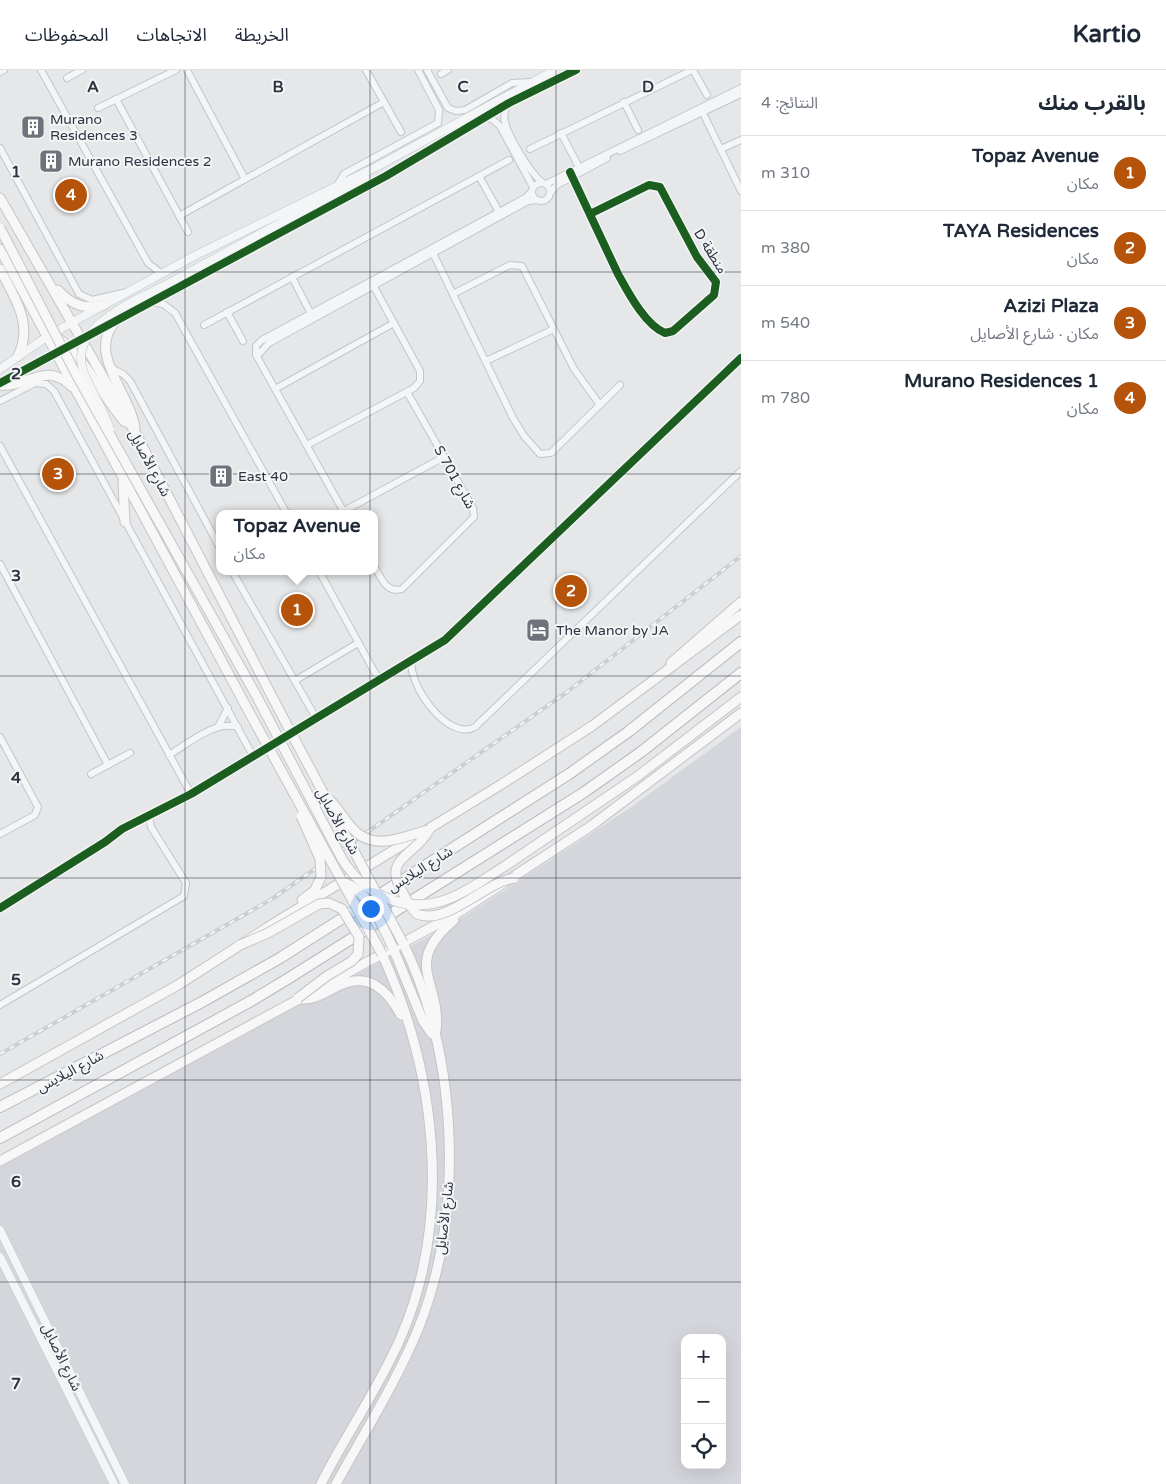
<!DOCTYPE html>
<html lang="ar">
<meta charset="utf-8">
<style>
:root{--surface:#fff;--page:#f2f2f3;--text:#1f2937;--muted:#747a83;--line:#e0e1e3;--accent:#b45309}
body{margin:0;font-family:"Varela Round","Noto Sans Arabic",sans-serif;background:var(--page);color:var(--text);direction:rtl}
.controls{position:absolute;right:15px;bottom:15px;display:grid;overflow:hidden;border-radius:10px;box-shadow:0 5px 20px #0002}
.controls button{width:45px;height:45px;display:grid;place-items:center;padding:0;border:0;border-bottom:1px solid var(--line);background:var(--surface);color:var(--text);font:25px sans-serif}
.you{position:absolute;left:370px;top:838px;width:18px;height:18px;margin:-12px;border:4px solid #fff;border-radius:50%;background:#1a73e8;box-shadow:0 0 0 8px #1a73e833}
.badge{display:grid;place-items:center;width:32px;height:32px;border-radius:50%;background:var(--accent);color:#fff;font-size:16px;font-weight:700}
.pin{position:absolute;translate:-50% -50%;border:2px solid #fff;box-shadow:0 1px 5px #0006}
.popup{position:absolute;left:216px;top:440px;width:162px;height:65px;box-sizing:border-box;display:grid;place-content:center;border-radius:10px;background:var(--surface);filter:drop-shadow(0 1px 4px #0005);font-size:16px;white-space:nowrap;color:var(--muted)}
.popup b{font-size:19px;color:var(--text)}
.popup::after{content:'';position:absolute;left:50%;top:100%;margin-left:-10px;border:10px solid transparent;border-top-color:var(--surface)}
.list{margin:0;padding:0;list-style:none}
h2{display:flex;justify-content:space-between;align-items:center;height:65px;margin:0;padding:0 20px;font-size:21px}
h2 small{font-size:16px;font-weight:400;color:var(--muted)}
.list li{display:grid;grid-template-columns:32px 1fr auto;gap:15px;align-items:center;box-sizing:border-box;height:75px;padding:0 20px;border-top:1px solid var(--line)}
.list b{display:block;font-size:19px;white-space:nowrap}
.list p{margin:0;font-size:16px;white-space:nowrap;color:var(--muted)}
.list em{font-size:16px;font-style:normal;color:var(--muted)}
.icon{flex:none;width:28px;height:28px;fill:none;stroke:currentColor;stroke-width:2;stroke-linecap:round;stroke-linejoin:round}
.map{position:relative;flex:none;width:741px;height:1414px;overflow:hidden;direction:ltr}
header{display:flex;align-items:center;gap:30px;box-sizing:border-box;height:70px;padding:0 25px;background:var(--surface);border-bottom:1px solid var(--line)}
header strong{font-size:24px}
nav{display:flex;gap:28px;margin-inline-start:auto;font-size:18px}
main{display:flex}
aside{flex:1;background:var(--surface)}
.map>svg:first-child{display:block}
.built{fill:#d4d6dc;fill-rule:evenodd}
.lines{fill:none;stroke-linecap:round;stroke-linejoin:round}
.minor-casing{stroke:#c3c5c7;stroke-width:8}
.tertiary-casing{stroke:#c3c5c7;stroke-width:9}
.secondary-casing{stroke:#c3c5c7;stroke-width:11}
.trunk-casing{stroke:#b7b9bd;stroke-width:12}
.minor{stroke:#f4f5f6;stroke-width:6}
.tertiary{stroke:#f4f5f6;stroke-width:8}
.secondary{stroke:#f7f7f8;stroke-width:9}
.trunk{stroke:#f7f7f8;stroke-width:10}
.rail-casing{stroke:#cdced1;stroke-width:4}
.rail{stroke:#f3f5f7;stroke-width:2;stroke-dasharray:5.5;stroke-linecap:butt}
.tertiary-bridge-casing{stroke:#c3c5c7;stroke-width:9;stroke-linecap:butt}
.secondary-bridge-casing{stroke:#c3c5c7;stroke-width:11;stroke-linecap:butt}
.tertiary-bridge{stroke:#f4f5f6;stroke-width:8}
.secondary-bridge{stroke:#f7f7f8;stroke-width:9}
.cycleway-casing{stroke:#f3f5f7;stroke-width:11}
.cycleway{stroke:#1b5e20;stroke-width:8}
.grid{fill:none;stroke:#2d3340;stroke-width:1;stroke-opacity:0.55}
.labels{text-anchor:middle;stroke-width:4;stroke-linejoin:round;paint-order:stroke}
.poi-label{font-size:14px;fill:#2d3340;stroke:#f3f5f7;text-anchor:start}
.street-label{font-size:14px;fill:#2d3340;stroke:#f3f5f7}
.grid-label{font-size:16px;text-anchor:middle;font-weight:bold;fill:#2d3340;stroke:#f3f5f7;stroke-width:4;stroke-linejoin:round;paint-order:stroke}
</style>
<header>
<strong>Kartio</strong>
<nav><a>الخريطة</a><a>الاتجاهات</a><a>المحفوظات</a></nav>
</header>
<main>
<aside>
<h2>بالقرب منك<small>النتائج: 4</small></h2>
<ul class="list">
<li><span class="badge">1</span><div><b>Topaz Avenue</b><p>مكان</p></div><em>310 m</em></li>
<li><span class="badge">2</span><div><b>TAYA Residences</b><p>مكان</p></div><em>380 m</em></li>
<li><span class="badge">3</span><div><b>Azizi Plaza</b><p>مكان · شارع الأصايل</p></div><em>540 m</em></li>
<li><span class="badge">4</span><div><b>Murano Residences 1</b><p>مكان</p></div><em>780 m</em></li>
</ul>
</aside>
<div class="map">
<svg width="741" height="1414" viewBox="0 0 741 1414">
<rect width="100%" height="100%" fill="#e5e7e9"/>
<!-- built -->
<path class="built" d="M741,657V1414H0V1097L130,1025L454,853L630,738ZM685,1268H722V1395H685Z"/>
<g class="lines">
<!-- minor casing -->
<g class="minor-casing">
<g id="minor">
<polyline points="41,0 148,193 162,204"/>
<polyline points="187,0 245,109"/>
<polyline points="366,0 401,62"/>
<polyline points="427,0 448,38 456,41 465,40 512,13 531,12"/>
<polyline points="693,0 707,25"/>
<polyline points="0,2 4,0"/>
<polyline points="441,4 448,0"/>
<polyline points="67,8 82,0"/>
<polyline points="116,29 188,162"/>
<polyline points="624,32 638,60"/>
<path d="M508,33C505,39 503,45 505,52C508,66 531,104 542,112"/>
<polyline points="98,38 176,0"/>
<polyline points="701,39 741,121"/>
<polyline points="483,48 492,49 500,56 533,117"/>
<polyline points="561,63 579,97"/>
<polyline points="0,78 79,224 92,230 127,222"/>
<polyline points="530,79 692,0"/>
<polyline points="721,79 741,70"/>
<polyline points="620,81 741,24"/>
<path d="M570,102L618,204C628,222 645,255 665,263L673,261L714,225L716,212L697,187L660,117L649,115L590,144"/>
<polyline points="479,106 499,142"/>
<circle cx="541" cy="122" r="9"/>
<polyline points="546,114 741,18"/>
<polyline points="336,117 344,104 438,53 439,40 418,0"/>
<polyline points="551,122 557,115 607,88"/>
<polyline points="179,146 384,32"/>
<polyline points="431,179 513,348 524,366 540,384 551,383 620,315"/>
<polyline points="292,207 312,246"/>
<polyline points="453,224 510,195 522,196 574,299 600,335"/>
<polyline points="151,232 163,234 175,243 287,444"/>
<polyline points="227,242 243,271"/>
<polyline points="204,255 509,90"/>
<polyline points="257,286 269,273 528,131 537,130"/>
<polyline points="486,291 554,259"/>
<polyline points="111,298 123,304 130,311 220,478"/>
<polyline points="275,319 394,253"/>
<polyline points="0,331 35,313 46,314 54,321 253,686"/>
<polyline points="307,375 414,318 420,311 420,301 373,215"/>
<polyline points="0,376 191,724"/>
<polyline points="344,441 444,387"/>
<polyline points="345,444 256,285 256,276 262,270 525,128 532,121"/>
<polyline points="0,494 108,695"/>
<path d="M374,496C381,507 386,524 402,519L474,447L473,438L407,322"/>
<polyline points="232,501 316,648"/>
<path d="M412,590C407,614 448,672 475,657L741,401"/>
<polyline points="296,610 358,573"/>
<polyline points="218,657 228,638"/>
<polyline points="0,667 38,737 35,745 0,764"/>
<path d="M169,685C189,673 215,650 238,657"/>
<polyline points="91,704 130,683"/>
<polyline points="0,838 105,772 122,759 191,724 379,610 319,501"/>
<polyline points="0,935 184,826 186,813 151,757 149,746"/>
</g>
</g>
<!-- tertiary casing -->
<g class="tertiary-casing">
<g id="tertiary">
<polyline points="173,211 365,107"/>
<polyline points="0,299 48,266 80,248 196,185 378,96 555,0"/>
<polyline points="0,313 386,106 509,33 576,0"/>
<polyline points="379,610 453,564 741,288"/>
<polyline points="0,1160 125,1414"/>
<polyline points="0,1187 114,1414"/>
</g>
</g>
<!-- secondary casing -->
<g class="secondary-casing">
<g id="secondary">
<polyline points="0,128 136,364 278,638"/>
<polyline points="0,179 254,651"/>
<path d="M0,199C14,227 34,254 18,286"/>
<path d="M58,220C72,235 84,240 104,235"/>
<path d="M115,252C87,284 130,323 135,358"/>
<path d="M55,267C78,276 106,332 125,352"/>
<path d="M0,315C27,318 47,290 72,317"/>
<polyline points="123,412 125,452"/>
<polyline points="671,593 741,532"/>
<polyline points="505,796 638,706 741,627"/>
<polyline points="302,830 315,820 321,807"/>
<polyline points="393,878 423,951 432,964"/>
<path d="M301,929C315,930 326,922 338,916C369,901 387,920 401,945"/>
<path d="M436,961C442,911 401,895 454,850"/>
<polyline points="0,1014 178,915 273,854 502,714 592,656 741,545"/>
<polyline points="0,1091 456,844 591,756 741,643"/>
<path d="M321,1414C346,1364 379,1318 401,1267C453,1146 436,1002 382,884"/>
<path d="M336,1414C364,1363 397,1311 419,1257C465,1140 458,986 403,873"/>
</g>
</g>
<!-- trunk casing -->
<g class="trunk-casing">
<g id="trunk">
<polyline points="0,1037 202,932 280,888 569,704 628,662 741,572"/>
<polyline points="0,1068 251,931 289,908 583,723 641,682 741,603"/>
</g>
</g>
<!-- minor -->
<use href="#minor" class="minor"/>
<!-- tertiary -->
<use href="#tertiary" class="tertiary"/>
<!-- secondary -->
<use href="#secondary" class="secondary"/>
<!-- trunk -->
<use href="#trunk" class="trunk"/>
<!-- rail casing -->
<g class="rail-casing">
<polyline id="rail" points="0,984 272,829 567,622 741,486"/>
</g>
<!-- rail -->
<use href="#rail" class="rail"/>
<!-- tertiary-bridge casing -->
<g class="tertiary-bridge-casing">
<path id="tertiary-bridge" d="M110,359C103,338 90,320 83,300C68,254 141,229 173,211"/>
</g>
<!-- secondary-bridge casing -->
<g class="secondary-bridge-casing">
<g id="secondary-bridge">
<path d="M0,158L76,304L256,625L342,789C364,825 407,845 448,829C468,822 487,807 505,796"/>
<polyline points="278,638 403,873"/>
<polyline points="254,651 382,884"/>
<path d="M329,729C339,739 345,751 354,760C375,782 404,766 429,760"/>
<polyline points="301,746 320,789 321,807"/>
<path d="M429,760C416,786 382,787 402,821C406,829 410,838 417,844C446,856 484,813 514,808"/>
<path d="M343,812C371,823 380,852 393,878"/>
<polyline points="240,875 268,863 319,834 329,833 342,839 359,867 358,884 352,891 327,906 298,928"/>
</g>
</g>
<!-- tertiary-bridge -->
<use href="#tertiary-bridge" class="tertiary-bridge"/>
<!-- secondary-bridge -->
<use href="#secondary-bridge" class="secondary-bridge"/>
<!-- cycleway casing -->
<g class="cycleway-casing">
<g id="cycleway">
<path d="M570,102L618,204C628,222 645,255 665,263L673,261L714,225L716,212L697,187L660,117L649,115L590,144"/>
<polyline points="0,313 386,106 509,33 576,0"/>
<polyline points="0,838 105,772 122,759 191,724 445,570 741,288"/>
</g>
</g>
<!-- cycleway -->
<use href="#cycleway" class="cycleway"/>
</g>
<!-- grid -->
<path class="grid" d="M185,0V1414M370,0V1414M556,0V1414M0,202H741M0,404H741M0,606H741M0,808H741M0,1010H741M0,1212H741"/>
<!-- icons -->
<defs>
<g id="building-square" transform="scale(1.25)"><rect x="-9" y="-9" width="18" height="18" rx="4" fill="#6d727b" stroke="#f3f5f7"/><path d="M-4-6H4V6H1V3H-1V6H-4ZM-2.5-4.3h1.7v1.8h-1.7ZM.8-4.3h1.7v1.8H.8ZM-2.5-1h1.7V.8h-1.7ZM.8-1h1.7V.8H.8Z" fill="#fff"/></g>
<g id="hotel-square" transform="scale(1.25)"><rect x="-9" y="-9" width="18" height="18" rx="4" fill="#6d727b" stroke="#f3f5f7"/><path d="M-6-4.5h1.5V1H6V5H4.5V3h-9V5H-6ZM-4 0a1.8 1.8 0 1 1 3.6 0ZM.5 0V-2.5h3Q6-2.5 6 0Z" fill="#fff"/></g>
</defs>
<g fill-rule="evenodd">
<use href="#building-square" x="33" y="57"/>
<use href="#building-square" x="51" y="91"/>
<use href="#building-square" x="221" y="406"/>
<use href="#hotel-square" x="538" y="560"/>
</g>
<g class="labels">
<!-- poi labels -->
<g class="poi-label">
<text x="50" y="54">Murano<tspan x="50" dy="16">Residences 3</tspan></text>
<text x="68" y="96">Murano Residences 2</text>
<text x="238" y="411">East 40</text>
<text x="556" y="565">The Manor by JA</text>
</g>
<!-- street labels -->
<g class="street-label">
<text transform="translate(711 181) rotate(58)" y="5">D منطقة</text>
<text transform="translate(150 393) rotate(62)" y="5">شارع الأصايل</text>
<text transform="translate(455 407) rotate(61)" y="5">S 701 شارع</text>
<text transform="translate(338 751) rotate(61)" y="5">شارع الأصايل</text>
<text transform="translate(420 799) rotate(-32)" y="5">شارع اليلايس</text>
<text transform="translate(70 1001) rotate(-28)" y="5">شارع اليلايس</text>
<text transform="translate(444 1148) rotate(-83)" y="5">شارع الأصايل</text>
<text transform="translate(62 1287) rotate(64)" y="5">شارع الأصايل</text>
</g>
</g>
<g class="grid-label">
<text x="93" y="22">A</text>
<text x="278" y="22">B</text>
<text x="463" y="22">C</text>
<text x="648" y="22">D</text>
<text x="16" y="107">1</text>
<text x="16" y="309">2</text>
<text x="16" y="511">3</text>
<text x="16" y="713">4</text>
<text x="16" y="915">5</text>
<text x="16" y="1117">6</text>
<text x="16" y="1319">7</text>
</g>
</svg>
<div class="controls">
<button>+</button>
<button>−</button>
<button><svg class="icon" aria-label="locate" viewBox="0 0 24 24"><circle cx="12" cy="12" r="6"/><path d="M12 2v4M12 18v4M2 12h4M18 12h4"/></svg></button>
</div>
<div class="you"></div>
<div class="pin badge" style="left:297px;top:540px">1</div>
<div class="popup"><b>Topaz Avenue</b>مكان</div>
<div class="pin badge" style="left:571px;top:521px">2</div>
<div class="pin badge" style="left:58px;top:404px">3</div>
<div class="pin badge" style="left:71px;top:125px">4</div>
</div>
</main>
